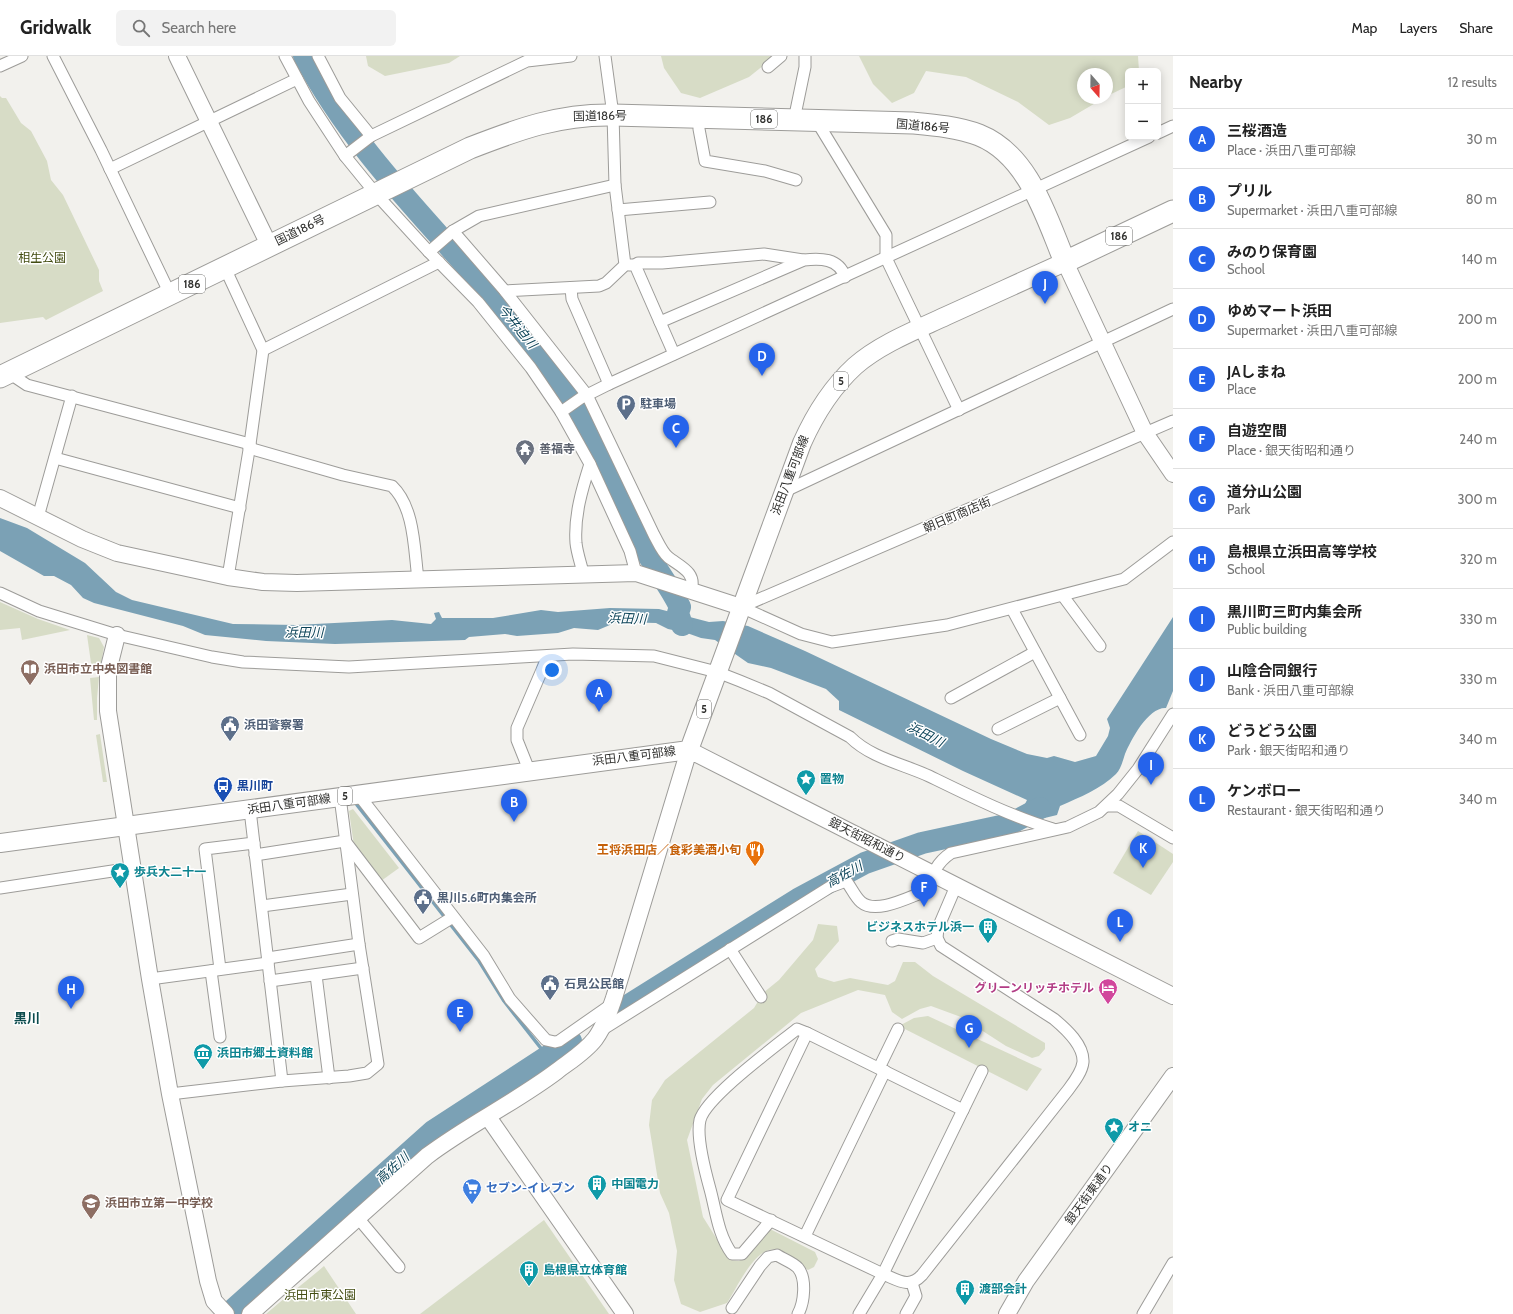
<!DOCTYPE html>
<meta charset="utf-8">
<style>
:root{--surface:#fff;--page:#f2f2f2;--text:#222;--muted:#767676;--line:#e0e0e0;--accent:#2563eb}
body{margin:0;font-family:Cabin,"Noto Sans JP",sans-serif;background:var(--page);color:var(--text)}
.controls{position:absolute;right:12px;top:12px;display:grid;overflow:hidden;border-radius:6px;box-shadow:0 2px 10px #0003}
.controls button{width:36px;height:36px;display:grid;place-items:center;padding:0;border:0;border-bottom:1px solid var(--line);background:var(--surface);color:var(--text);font:20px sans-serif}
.compass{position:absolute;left:1077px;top:12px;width:36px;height:36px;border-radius:50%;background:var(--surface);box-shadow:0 2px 10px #0003;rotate:160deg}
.you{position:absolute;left:552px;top:614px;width:14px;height:14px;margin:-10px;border:3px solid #fff;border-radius:50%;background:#1a73e8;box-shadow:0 0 0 6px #1a73e833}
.badge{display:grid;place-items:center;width:26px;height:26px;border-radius:50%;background:var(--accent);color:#fff;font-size:13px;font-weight:700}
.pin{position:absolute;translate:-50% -33px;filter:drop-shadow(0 1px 2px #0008)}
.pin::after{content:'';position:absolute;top:21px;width:14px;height:12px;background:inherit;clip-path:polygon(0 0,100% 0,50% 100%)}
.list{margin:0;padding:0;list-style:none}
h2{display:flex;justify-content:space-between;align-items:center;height:52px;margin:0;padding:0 16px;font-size:17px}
h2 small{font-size:13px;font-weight:400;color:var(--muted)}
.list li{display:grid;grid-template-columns:26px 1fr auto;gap:12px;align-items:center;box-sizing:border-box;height:60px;padding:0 16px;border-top:1px solid var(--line)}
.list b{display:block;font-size:15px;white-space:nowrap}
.list p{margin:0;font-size:13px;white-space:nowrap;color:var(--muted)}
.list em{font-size:13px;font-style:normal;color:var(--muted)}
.icon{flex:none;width:22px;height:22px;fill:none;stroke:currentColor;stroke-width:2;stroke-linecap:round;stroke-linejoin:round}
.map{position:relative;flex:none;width:1173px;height:1258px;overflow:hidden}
header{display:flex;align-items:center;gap:24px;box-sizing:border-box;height:56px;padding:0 20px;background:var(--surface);border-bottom:1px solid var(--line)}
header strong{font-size:19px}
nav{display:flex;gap:22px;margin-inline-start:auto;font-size:14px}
.search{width:280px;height:36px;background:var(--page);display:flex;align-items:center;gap:10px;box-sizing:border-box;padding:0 14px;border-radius:6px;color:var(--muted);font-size:15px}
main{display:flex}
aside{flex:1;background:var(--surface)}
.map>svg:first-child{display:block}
.green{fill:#d7dcc6}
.water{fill:#7ba1b5}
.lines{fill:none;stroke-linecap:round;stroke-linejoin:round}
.stream{stroke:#7ba1b5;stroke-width:3.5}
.river{stroke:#7ba1b5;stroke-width:22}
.street-casing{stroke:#9d9c99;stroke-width:13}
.secondary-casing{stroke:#9d9c99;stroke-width:18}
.primary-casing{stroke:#9d9c99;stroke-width:20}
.highway-casing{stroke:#9d9c99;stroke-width:23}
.street{stroke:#fff;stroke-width:11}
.secondary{stroke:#fff;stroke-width:16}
.primary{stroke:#fff;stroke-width:18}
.highway{stroke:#fff;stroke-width:21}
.labels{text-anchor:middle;stroke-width:3;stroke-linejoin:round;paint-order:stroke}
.shield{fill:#fff;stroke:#6f6f6d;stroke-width:1}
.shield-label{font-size:11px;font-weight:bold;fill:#31312f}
.street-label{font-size:12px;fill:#31312f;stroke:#fff}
.park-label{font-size:12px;fill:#434d12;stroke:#fff}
.service-label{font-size:12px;font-weight:bold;fill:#4e5e75;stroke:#fff;text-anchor:start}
.worship-label{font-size:12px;font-weight:bold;fill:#5b616d;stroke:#fff;text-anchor:start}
.education-label{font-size:12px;font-weight:bold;fill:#785e54;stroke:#fff;text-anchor:start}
.culture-label{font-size:12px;font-weight:bold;fill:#0d838f;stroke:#fff;text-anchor:start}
.transit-label{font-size:12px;font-weight:bold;fill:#164399;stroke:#fff;text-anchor:start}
.food-label{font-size:12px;font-weight:bold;fill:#c56008;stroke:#fff;text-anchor:end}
.hotel-label{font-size:12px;font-weight:bold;fill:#b23c85;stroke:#fff;text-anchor:end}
.shop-label{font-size:12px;font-weight:bold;fill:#366cbe;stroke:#fff;text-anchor:start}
.water-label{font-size:13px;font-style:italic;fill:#073f54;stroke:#fff}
.neighbourhood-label{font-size:13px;font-weight:bold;fill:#0c4c4e;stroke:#fff}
</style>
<header>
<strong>Gridwalk</strong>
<div class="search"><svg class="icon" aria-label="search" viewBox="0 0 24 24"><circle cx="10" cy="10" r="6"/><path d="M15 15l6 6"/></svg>Search here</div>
<nav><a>Map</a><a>Layers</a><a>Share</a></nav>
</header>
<main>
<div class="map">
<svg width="1173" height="1258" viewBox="0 0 1173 1258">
<rect width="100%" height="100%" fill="#f2f1ed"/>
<!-- green -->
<g class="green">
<polygon points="366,0 460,0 449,7 385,20 368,10"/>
<polygon points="661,0 775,0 749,21 700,42 681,37 664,12"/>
<polygon points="859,0 1138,0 1139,15 1128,15 1128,30 1107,40 1107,18 1083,18 1083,42 1104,42 1070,62 1049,69 1018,46 966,21 926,15 914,37 892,47 873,28"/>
<polygon points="0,40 2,42 6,42 21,67 31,75 47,105 51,124 63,139 99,214 99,225 103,235 46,264 43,261 0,267"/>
<polygon points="0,546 38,563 70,574 22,584 20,572 0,574"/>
<polygon points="87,579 99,582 104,591 100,613 92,614"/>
<polygon points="99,621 97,642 97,664 94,664 90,622"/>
<polygon points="100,678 107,726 103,726 96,679"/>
<polygon points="353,753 399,812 381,825 354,790 349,755"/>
<polygon points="1138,775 1173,798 1173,806 1151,839 1113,817"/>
<path d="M818,868L837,870L839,885L815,913L818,921L834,926L850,922L888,929L895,925L903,906H915L933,920L1045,987V993L1039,1000L1032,1002L1006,990L961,961L931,950L920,953L902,963L892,956L885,939L858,934L801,957L713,1029L702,1043L687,1084L703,1161L730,1204L739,1205L756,1190L770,1173L815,1196L818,1203L814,1211L808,1214C800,1209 785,1197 776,1194C755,1189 736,1234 727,1247L700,1256L681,1248L674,1224L677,1195L669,1157L660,1137L649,1069L652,1044L665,1024L754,952L763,937L779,924L813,884Z"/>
<polygon points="928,960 1042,1013 1027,1035 899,970 914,962"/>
<polygon points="544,1164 609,1258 420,1258"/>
<path d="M324,1210L356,1258H266C285,1241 305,1227 324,1210Z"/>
</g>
<!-- water -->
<path class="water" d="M0,462L27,472L85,507L116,536L132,544L233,568L296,569L392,564L431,568L436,563L434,557L439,556L442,562H493L541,554L558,556L610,552L659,553L709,566L723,565L748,570L805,595L991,683L1027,698L1047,702L1054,700L1075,706L1096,700L1108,680L1110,672L1107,663L1173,561V635L1166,652C1148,651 1131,684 1125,698C1123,704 1121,713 1116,718C1101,733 1080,741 1060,750L1057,759L1020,768L1009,765L1019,760L1027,744L963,715L839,654V645L826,633L771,612L748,607L715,584L701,582L687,577L668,573L656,567L617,566L598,574L574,572L558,577L517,580L505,578L469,581L465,584L335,588L266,585L205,579L183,570L94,547L83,542L71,529L54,520H44L0,495Z"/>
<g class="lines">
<!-- stream -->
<polyline class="stream" points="357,749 479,905 504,945 547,1000"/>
<!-- river -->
<g class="river">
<path d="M304,0C365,116 469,201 546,306C586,360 610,425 640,485C652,508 669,528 680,551L678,557L682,569"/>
<polyline points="627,950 798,843 865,807 922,787 1010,768 1040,752"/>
<polyline points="228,1258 433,1075 571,985"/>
</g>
<!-- street casing -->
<g class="street-casing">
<g id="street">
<polyline points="53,0 101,94 170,238"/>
<polyline points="285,0 309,45 345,100 376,138 429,196 478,246 531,312 561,356 590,408 630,495 636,517"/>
<polyline points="318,0 340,42 371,80"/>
<polyline points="0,10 22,0"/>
<polyline points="768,11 781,0"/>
<polyline points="699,62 699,73 705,105 765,115 796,124"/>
<polyline points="794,64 805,11 805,0"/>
<polyline points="816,64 886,179 886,202 959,354"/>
<polyline points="1158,77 1173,70"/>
<polyline points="345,100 371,80 527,5 571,0"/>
<polyline points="110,113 297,23"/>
<polyline points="618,154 710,146"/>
<path d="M453,175L505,235L587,339L654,479C658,486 662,496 668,501C679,510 697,516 691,534"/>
<polyline points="429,196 453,175 479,160 615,129"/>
<polyline points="629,209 635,209 674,298"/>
<polyline points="635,209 638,207 662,207 764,198 803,204"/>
<polyline points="225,212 263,294 250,388 228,521"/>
<polyline points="571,232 572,243 609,328"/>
<polyline points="505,235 599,230 606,227 625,209 615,129 613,59 605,0"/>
<path d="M660,266L804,204C820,202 839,202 845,221"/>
<polyline points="263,294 439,206"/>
<polyline points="9,317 27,329 250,388"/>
<polyline points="561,356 581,342 609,328 1149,81"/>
<path d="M249,392L343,419L392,430C415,452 414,494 418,523"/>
<polyline points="55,402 240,452"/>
<polyline points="783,436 1173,253"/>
<polyline points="38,461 72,340"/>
<path d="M583,517C581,508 577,497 576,487C574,460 582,433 590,408"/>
<path d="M0,537L39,555L117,579L212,601L243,606L349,611L573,598L654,600L717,616L740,625L769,637L850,681C871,702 903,708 929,720C970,740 1010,760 1053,773"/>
<polyline points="1063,540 1100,590"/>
<polyline points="741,551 1173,365"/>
<polyline points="741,551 801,578 832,586 947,569 1124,523 1173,486"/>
<polyline points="1012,553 1080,679"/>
<polyline points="951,642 1035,596"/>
<polyline points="998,673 1060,642"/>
<polyline points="529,714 517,684 517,672 548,600"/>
<polyline points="358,738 484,900 510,943 546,984 555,986 559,985 612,948"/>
<polyline points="1107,750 1119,750 1173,782"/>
<polyline points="250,754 282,1025"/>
<polyline points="255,799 345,785 419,882 453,861"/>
<path d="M956,830L938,872L937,882L941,890L1054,963C1066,973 1084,989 1083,1006C1082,1016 1074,1026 1068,1034L922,1219C909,1233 898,1224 883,1218L727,1144L807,977L963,1054"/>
<polyline points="0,832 132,812"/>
<polyline points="262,850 352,838"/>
<polyline points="892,885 898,883 923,887 937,882"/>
<polyline points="730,893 761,941"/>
<polyline points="268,902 359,888"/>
<polyline points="220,913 205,793 254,787"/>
<polyline points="211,915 220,981"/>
<polyline points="316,919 329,1022"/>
<polyline points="150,923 268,907"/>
<polyline points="270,925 363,912"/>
<path d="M600,975L830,831L846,825C851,831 855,841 861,846C876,859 909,841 926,835C931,820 937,806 951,797L1068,771L1099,756L1118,738L1138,713L1173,658"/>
<polyline points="879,1012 898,973"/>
<polyline points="170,1038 282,1025 349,1020 367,1017 378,1008 359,888 340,741"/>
<polyline points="358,1162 399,1211"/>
<path d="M771,1164L742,1198H732C718,1179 716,1155 710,1133C705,1115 696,1081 700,1064C706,1041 776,990 797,973L807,977"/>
<polyline points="805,1180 885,1015"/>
<path d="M732,1252L760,1210L768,1201L777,1199C783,1203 794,1207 798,1212C807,1223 804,1247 798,1258"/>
<polyline points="859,1258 883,1218 982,1015"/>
<polyline points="906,1258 916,1240 912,1227"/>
<polyline points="1143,1258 1173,1207"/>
</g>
</g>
<!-- secondary casing -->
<g class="secondary-casing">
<g id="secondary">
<polyline points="177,0 269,189"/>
<polyline points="1065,206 1145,377 1173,418"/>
<polyline points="0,442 82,483 117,497 228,521 263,526 297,527 636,517 741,551"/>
<polyline points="117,579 108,615 108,655 150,923 170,1038 208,1225 214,1245 226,1258"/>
<polyline points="488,1061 625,1258"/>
<path d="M250,1258L427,1100C468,1069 516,1046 557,1015C570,1005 585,996 595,983C604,971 609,957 614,942L689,694L1173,940"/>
<polyline points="1007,1258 1026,1225 1173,1020"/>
</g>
</g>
<!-- primary casing -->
<g class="primary-casing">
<path id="primary" d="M0,787L689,694L802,387C815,358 831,332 855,310C880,288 916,274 946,260C986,242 1025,224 1065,206"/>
</g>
<!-- highway casing -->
<g class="highway-casing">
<path id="highway" d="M0,321L470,92C519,73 559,58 613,59L913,67C935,69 958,71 979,79C1029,99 1046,161 1065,206L1173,155"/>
</g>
<!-- street -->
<use href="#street" class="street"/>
<!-- secondary -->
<use href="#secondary" class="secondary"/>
<!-- primary -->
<use href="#primary" class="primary"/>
<!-- highway -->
<use href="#highway" class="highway"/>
</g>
<!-- icons -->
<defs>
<g id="parking-pin" transform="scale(1)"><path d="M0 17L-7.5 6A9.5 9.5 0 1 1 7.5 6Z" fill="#5c6f8a" stroke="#fff"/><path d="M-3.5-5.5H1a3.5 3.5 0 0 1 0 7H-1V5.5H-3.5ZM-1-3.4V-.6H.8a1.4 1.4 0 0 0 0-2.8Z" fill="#fff"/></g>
<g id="temple-pin" transform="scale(1)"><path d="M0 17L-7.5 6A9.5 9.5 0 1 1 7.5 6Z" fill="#6b7280" stroke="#fff"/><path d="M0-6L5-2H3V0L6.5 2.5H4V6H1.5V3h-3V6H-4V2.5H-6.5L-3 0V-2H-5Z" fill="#fff"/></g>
<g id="library-pin" transform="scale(1)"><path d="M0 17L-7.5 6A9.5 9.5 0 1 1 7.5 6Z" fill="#8d6e63" stroke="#fff"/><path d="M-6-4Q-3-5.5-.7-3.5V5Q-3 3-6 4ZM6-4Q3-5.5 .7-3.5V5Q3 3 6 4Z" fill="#fff"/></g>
<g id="civic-pin" transform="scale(1)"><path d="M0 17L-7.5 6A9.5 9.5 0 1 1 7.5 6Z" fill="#5c6f8a" stroke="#fff"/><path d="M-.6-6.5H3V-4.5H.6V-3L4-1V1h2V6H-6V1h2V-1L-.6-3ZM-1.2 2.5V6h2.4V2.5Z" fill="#fff"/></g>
<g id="sight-pin" transform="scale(1)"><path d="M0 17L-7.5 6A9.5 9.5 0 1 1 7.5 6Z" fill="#0f9aa8" stroke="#fff"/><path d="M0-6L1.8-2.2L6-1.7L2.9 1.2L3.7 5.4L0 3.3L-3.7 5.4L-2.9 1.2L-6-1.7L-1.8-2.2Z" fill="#fff"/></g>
<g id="bus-pin" transform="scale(1)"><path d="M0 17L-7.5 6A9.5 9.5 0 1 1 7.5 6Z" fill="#1a4fb4" stroke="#fff"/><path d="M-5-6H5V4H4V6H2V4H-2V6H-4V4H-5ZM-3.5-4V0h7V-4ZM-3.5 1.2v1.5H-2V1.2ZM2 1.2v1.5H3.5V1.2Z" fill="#fff"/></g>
<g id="restaurant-pin" transform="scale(1)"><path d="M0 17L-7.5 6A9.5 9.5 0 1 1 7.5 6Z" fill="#e8710a" stroke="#fff"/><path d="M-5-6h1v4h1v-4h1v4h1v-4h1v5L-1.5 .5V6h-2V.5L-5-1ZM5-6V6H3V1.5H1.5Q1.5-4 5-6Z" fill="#fff"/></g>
<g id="building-pin" transform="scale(1)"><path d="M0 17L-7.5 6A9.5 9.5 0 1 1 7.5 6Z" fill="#0f9aa8" stroke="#fff"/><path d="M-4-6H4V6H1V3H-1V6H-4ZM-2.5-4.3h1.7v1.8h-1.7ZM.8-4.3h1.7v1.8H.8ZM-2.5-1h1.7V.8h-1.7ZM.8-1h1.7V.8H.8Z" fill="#fff"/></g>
<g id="hotel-pin" transform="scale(1)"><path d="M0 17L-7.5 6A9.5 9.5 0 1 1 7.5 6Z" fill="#d1479c" stroke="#fff"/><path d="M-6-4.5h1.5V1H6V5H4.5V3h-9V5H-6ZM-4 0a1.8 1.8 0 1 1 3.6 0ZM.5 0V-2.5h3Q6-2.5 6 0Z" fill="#fff"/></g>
<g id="museum-pin" transform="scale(1)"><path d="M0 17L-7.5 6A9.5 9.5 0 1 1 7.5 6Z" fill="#0f9aa8" stroke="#fff"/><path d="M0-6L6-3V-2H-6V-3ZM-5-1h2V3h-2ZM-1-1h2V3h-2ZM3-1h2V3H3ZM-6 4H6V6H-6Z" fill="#fff"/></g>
<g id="supermarket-pin" transform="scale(1)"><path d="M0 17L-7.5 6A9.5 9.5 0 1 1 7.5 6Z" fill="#3f7fe0" stroke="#fff"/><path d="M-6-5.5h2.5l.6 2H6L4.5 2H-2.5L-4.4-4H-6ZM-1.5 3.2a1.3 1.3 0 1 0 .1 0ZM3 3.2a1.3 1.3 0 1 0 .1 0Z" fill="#fff"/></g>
<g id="school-pin" transform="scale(1)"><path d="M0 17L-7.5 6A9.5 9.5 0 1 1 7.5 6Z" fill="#8d6e63" stroke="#fff"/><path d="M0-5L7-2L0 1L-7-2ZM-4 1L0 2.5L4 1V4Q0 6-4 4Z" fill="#fff"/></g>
</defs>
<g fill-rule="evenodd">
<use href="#parking-pin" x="626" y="348"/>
<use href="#temple-pin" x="525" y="393"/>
<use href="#library-pin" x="30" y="613"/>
<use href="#civic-pin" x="230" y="669"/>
<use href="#sight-pin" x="806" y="723"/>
<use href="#bus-pin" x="223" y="730"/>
<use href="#restaurant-pin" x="755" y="794"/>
<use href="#sight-pin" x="120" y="816"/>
<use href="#civic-pin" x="423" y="842"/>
<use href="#building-pin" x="988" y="871"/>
<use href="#civic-pin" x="550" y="928"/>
<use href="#hotel-pin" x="1108" y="932"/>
<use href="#museum-pin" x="203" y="997"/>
<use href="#sight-pin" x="1114" y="1071"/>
<use href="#building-pin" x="597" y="1128"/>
<use href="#supermarket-pin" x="472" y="1132"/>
<use href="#school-pin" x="91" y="1147"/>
<use href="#building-pin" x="529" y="1214"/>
<use href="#building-pin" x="965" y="1233"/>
</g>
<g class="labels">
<!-- shield labels -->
<g class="shield">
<rect x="751" y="54" width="26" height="18" rx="3"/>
<rect x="1106" y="171" width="26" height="18" rx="3"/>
<rect x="179" y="219" width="26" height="18" rx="3"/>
<rect x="834" y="316" width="14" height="18" rx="3"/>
<rect x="697" y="644" width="14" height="18" rx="3"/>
<rect x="338" y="731" width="14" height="18" rx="3"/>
</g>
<g class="shield-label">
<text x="764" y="67">186</text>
<text x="1119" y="184">186</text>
<text x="192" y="232">186</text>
<text x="841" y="329">5</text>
<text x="704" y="657">5</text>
<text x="345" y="744">5</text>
</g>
<!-- street labels -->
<g class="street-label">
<text transform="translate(600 60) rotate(-1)" y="4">国道186号</text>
<text transform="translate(923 70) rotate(5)" y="4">国道186号</text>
<text transform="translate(300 174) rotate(-26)" y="4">国道186号</text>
<text transform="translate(790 419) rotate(-69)" y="4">浜田八重可部線</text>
<text transform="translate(957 459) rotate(-23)" y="4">朝日町商店街</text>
<text transform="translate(634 700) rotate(-7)" y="4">浜田八重可部線</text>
<text transform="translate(289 748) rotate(-8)" y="4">浜田八重可部線</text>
<text transform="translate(867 784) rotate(27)" y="4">銀天街昭和通り</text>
<text transform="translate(1089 1138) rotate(-54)" y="4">銀天街東通り</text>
</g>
<!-- park labels -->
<g class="park-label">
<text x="42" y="206">相生公園</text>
<text x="320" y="1243">浜田市東公園</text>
</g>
<!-- service labels -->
<g class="service-label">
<text x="640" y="352">駐車場</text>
<text x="244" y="673">浜田警察署</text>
<text x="437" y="846">黒川5.6町内集会所</text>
<text x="564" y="932">石見公民館</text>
</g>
<!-- worship labels -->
<g class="worship-label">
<text x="539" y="397">善福寺</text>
</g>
<!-- education labels -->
<g class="education-label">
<text x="44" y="617">浜田市立中央図書館</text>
<text x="105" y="1151">浜田市立第一中学校</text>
</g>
<!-- culture labels -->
<g class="culture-label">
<text x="820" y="727">置物</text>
<text x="134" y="820">歩兵大二十一</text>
<text x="974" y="875" text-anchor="end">ビジネスホテル浜一</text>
<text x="217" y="1001">浜田市郷土資料館</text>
<text x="1128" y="1075">オニ</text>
<text x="611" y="1132">中国電力</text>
<text x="543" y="1218">島根県立体育館</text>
<text x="979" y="1237">渡部会計</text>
</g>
<!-- transit labels -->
<g class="transit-label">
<text x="237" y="734">黒川町</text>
</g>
<!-- food labels -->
<g class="food-label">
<text x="741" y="798">王将浜田店／食彩美酒小旬</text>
</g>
<!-- hotel labels -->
<g class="hotel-label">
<text x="1094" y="936">グリーンリッチホテル</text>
</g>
<!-- shop labels -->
<g class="shop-label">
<text x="486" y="1136">セブン-イレブン</text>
</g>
<!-- water labels -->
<g class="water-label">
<text transform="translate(518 270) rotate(51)" y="5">今井迫川</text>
<text transform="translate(627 562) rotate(2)" y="5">浜田川</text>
<text x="304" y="581">浜田川</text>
<text transform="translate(926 678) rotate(27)" y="5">浜田川</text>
<text transform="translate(844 818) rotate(-28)" y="5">高佐川</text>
<text transform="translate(392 1112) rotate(-42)" y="5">高佐川</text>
</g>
<!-- neighbourhood labels -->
<g class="neighbourhood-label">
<text x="27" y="967">黒川</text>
</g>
</g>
</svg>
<div class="controls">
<button>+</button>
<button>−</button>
</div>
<svg class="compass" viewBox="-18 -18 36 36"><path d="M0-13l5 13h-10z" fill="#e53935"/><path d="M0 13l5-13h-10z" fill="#767676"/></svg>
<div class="you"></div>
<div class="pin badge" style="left:599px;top:656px">A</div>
<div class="pin badge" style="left:514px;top:766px">B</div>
<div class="pin badge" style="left:676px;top:392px">C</div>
<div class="pin badge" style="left:762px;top:320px">D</div>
<div class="pin badge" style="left:460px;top:976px">E</div>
<div class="pin badge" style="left:924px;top:851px">F</div>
<div class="pin badge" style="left:969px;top:992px">G</div>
<div class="pin badge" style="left:71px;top:953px">H</div>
<div class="pin badge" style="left:1151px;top:729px">I</div>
<div class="pin badge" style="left:1045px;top:248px">J</div>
<div class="pin badge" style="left:1143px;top:812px">K</div>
<div class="pin badge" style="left:1120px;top:886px">L</div>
</div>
<aside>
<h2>Nearby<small>12 results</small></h2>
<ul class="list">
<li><span class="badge">A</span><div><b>三桜酒造</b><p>Place · 浜田八重可部線</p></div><em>30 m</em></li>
<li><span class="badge">B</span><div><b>プリル</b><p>Supermarket · 浜田八重可部線</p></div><em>80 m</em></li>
<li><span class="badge">C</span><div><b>みのり保育園</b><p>School</p></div><em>140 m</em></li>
<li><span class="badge">D</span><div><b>ゆめマート浜田</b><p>Supermarket · 浜田八重可部線</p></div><em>200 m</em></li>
<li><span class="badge">E</span><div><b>JAしまね</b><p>Place</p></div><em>200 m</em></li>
<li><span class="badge">F</span><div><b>自遊空間</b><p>Place · 銀天街昭和通り</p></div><em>240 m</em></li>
<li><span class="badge">G</span><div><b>道分山公園</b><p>Park</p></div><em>300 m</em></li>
<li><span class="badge">H</span><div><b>島根県立浜田高等学校</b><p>School</p></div><em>320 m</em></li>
<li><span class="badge">I</span><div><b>黒川町三町内集会所</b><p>Public building</p></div><em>330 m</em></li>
<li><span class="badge">J</span><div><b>山陰合同銀行</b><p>Bank · 浜田八重可部線</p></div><em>330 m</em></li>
<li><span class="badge">K</span><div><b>どうどう公園</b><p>Park · 銀天街昭和通り</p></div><em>340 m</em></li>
<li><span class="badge">L</span><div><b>ケンボロー</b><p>Restaurant · 銀天街昭和通り</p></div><em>340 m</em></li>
</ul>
</aside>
</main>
